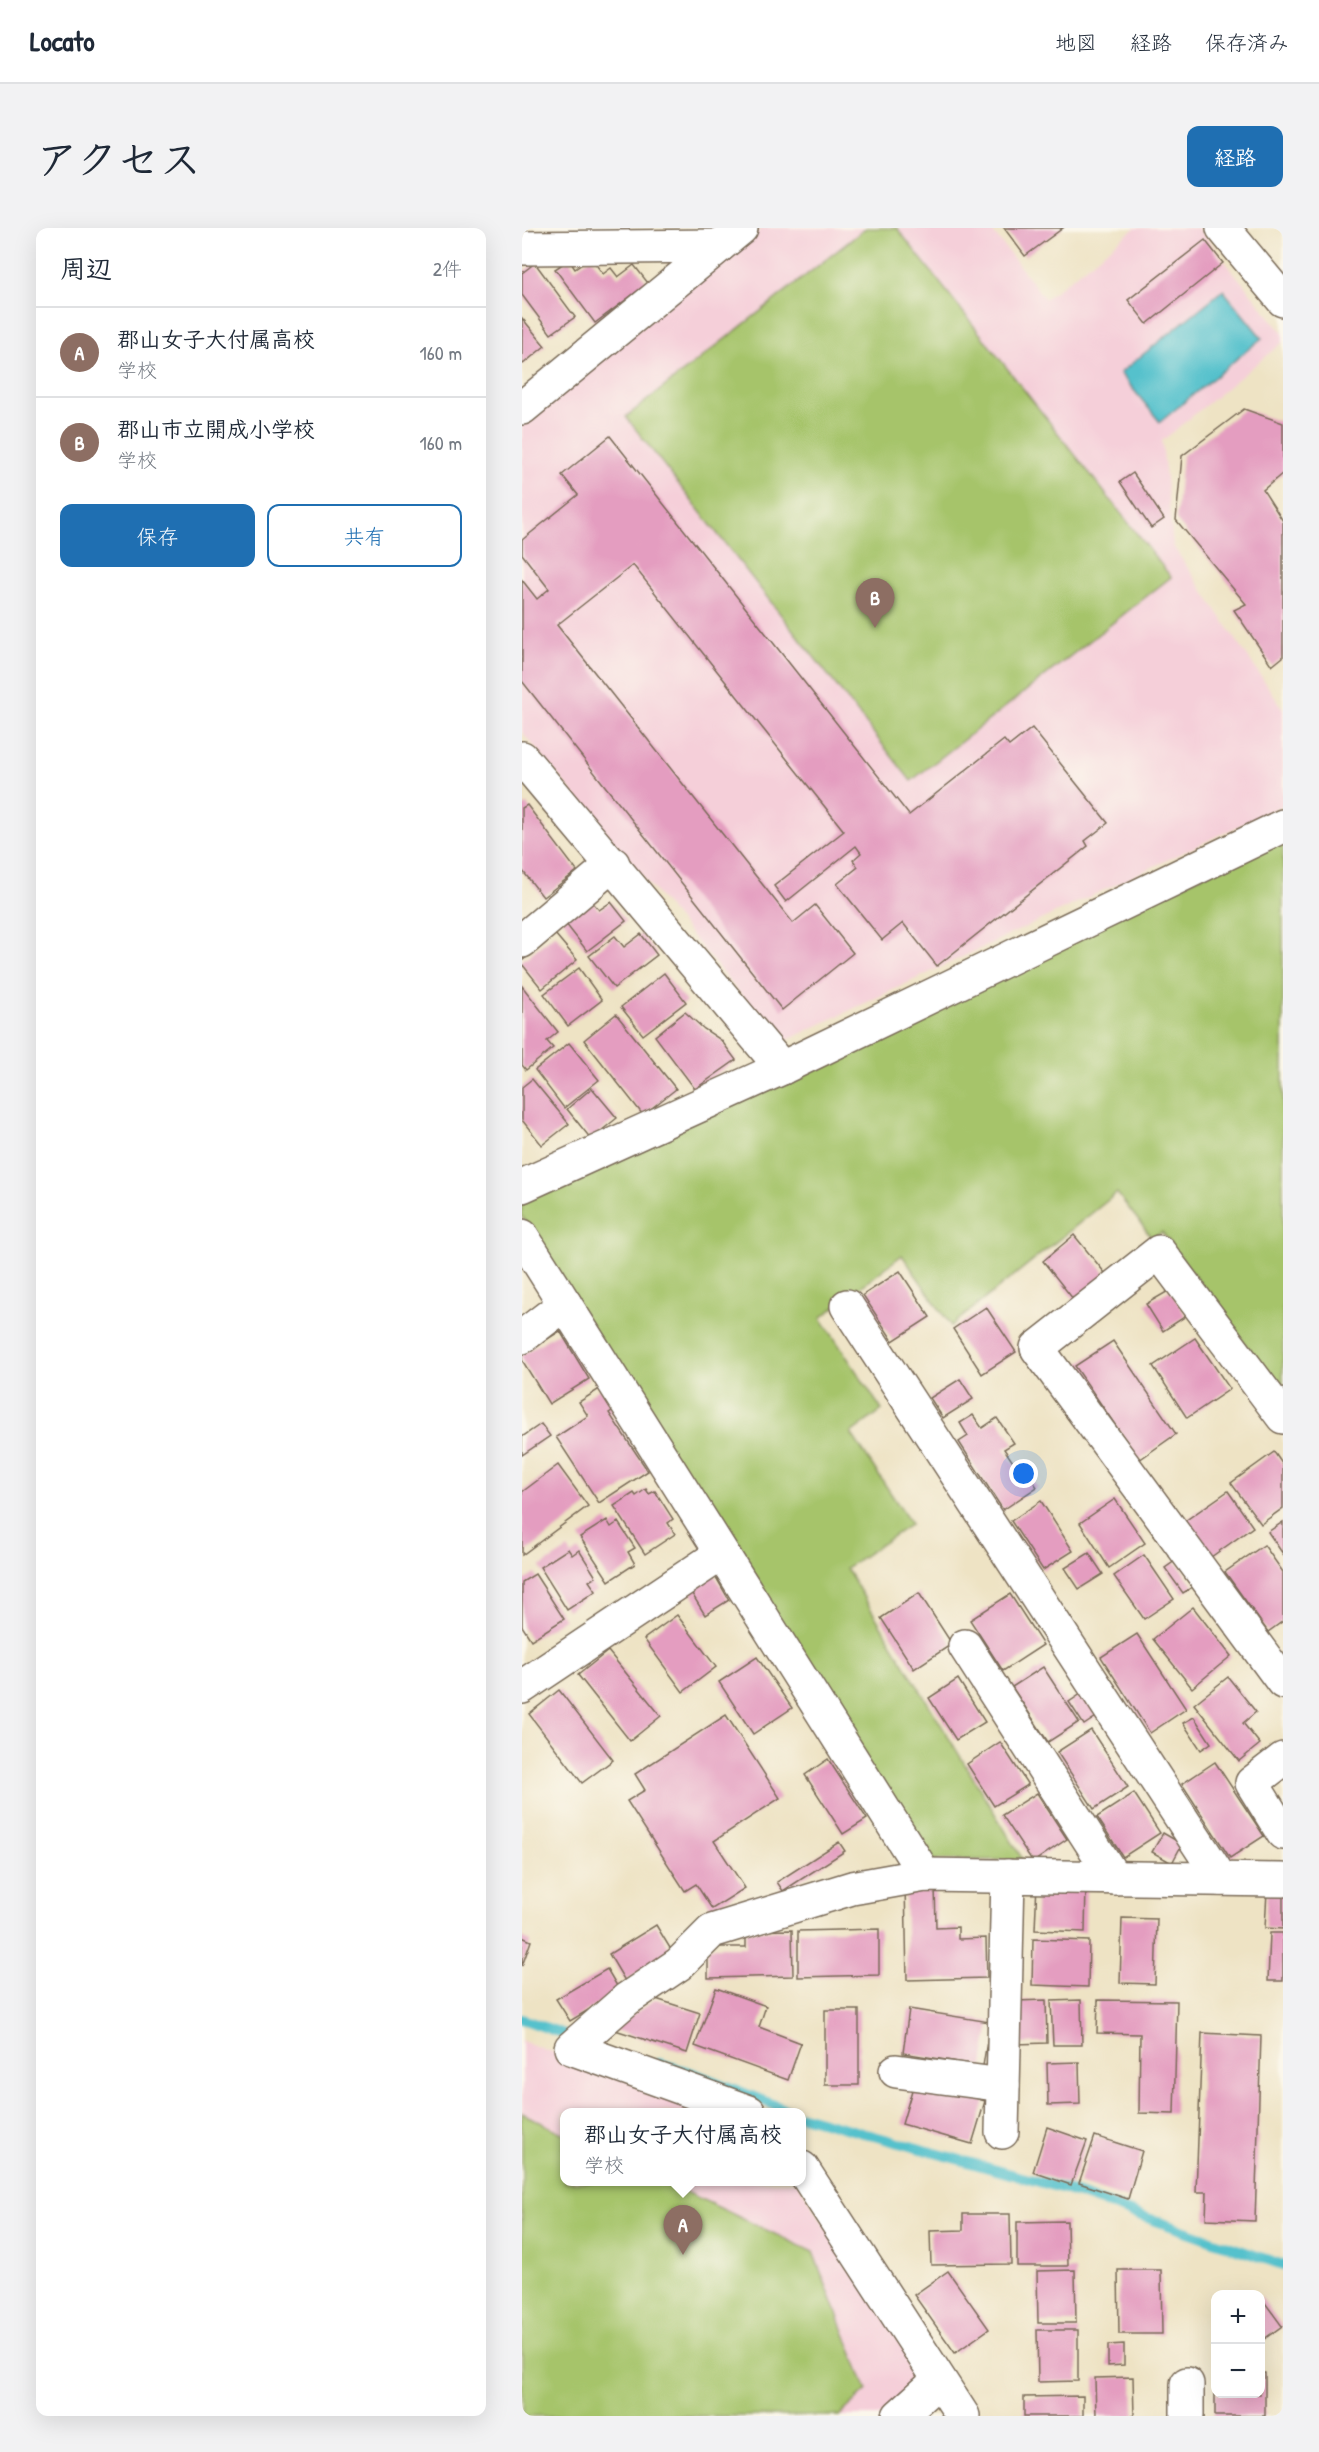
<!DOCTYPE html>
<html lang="ja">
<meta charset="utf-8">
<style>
:root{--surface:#fff;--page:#f2f2f3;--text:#1f2937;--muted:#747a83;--line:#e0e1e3;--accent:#1f6fb2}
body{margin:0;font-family:"Patrick Hand","Klee One",sans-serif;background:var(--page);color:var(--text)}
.controls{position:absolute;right:18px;bottom:18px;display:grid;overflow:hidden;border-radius:12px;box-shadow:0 6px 24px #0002}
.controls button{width:54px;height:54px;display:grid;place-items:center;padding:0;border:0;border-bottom:2px solid var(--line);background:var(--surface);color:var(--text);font:30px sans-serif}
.you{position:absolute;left:502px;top:1246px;width:21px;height:21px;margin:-15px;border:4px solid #fff;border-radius:50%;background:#1a73e8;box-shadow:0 0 0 9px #1a73e833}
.badge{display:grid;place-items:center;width:39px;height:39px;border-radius:50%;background:var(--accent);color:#fff;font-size:20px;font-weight:700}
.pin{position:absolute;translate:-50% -50px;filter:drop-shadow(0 2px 3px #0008)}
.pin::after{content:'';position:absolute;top:32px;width:21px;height:18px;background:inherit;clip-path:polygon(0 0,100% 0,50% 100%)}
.popup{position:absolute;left:38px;top:1880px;width:246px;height:78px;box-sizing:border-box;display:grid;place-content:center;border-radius:12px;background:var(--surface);filter:drop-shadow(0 2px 4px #0005);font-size:20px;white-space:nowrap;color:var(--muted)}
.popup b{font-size:22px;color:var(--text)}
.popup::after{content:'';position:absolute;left:50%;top:100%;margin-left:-12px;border:12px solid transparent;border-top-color:var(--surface)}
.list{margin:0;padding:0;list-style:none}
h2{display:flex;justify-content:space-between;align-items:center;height:78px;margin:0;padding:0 24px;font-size:26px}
h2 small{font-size:20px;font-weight:400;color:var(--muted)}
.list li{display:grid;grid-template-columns:39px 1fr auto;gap:18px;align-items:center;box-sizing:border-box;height:90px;padding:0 24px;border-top:2px solid var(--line)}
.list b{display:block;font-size:22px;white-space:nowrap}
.list p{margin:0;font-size:20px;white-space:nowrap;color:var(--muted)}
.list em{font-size:20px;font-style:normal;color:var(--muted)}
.actions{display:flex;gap:12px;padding:18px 24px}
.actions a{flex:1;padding:14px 0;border:2px solid var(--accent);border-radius:12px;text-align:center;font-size:21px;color:var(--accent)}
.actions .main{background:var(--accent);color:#fff}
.map{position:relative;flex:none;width:761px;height:2188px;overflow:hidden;border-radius:12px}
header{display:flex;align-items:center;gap:36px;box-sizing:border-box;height:84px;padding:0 30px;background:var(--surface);border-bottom:2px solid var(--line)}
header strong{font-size:28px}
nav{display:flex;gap:33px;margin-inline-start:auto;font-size:21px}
.intro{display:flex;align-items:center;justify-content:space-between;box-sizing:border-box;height:144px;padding:0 36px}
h1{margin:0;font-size:42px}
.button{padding:15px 27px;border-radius:12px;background:var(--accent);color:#fff;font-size:21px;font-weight:700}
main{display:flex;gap:36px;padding:0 36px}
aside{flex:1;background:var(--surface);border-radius:12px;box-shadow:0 6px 24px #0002}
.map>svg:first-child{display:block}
.built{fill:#f5cfd9}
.green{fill:#a6c46b;stroke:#707744;stroke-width:1.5}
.water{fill:#54c1cc;stroke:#487675;stroke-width:1.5}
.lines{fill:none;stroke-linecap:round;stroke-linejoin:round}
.stream{stroke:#54c1cc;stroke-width:10}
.building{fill:#e49dc0}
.minor-casing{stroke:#7a6b58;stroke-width:36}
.minor{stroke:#fff;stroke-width:33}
</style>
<header>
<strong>Locato</strong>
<nav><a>地図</a><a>経路</a><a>保存済み</a></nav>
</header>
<div class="intro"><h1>アクセス</h1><a class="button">経路</a></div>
<main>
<aside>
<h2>周辺<small>2件</small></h2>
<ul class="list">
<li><span class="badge" style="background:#8d6e63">A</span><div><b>郡山女子大付属高校</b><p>学校</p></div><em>160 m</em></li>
<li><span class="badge" style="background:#8d6e63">B</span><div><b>郡山市立開成小学校</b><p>学校</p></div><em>160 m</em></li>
</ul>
<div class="actions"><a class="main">保存</a><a>共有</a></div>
</aside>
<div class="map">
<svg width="761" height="2188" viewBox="0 0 761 2188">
<rect width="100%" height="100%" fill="#fbf7ec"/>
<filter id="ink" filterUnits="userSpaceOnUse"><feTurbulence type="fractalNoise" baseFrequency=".0167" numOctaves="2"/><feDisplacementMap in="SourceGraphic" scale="12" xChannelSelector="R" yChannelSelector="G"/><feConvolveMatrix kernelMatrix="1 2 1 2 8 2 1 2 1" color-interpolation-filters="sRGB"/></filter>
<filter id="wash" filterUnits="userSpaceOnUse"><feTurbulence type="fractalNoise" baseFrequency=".008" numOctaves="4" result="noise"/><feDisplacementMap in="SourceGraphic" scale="24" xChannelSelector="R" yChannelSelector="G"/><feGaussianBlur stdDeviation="1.35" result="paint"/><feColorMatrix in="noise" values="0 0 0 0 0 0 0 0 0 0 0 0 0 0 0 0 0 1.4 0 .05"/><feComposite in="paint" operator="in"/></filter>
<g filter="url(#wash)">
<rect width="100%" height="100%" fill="#eee3c4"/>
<!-- built -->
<g class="built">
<polygon points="240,0 468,0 523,71 613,0 676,0 761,105 761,114 640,213 651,318 761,481 761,577 259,815 0,504 0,197"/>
<polygon points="0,1813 192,1884 42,1884 42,1954 275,1954 402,2151 359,2188 0,2188"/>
</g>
<!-- green -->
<g class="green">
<polygon points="344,0 375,0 649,349 389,553 104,189"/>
<polygon points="761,609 761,1167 640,1004 630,1010 595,965 429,1098 380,1027 299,1090 360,1182 329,1205 389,1296 324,1340 501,1632 405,1632 0,988 0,973"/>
<polygon points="0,1885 42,1906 42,1954 143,1954 291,2024 345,2162 317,2188 0,2188"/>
</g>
<!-- water -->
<polygon class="water" points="701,62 740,110 638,194 598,145"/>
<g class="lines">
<!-- stream -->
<g class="stream">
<polyline points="0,1791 53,1810"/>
<polyline points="137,1835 171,1845 270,1884"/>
<polyline points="280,1888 539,1960 761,2037"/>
</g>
</g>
<g id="blocks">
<!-- building -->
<g class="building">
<polygon points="482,0 541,0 503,28"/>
<polygon points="683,12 701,35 625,96 606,72"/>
<polygon points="69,30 81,46 89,40 96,49 112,37 126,55 73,95 33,41 47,32 53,41"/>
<polygon points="13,35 53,89 29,106 0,67 0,45"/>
<polygon points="0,90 23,118 1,136 0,134"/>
<polygon points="722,181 761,195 761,245 741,262 761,293 761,429 750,438 712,382 724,376 654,292 660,228"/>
<polygon points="88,208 387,587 482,512 487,518 510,500 586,595 563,613 566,618 415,738 381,695 360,712 315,656 336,639 331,632 339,625 334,618 264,674 252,658 322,603 111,337 35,397 271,695 293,677 331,725 260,782 0,453 0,352 15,371 27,361 0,326 0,312 56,267 40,247"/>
<polygon points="611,245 642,291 629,300 598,254"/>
<polygon points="5,577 55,643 21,669 0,642 0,580"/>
<polygon points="67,670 77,682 89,674 104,693 65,723 40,691"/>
<polygon points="33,706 55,732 20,761 0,736 0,733"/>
<polygon points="119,706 135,727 92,760 67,728 93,708 102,719"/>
<polygon points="57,740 80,772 46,798 22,766"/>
<polygon points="142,745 164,774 121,807 99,779"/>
<polygon points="0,758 36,804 25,813 31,820 4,842 0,837"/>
<polygon points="163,784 182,801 199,812 214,832 173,861 133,808"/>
<polygon points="94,786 154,861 121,887 62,812"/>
<polygon points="47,815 77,852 42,880 13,842"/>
<polygon points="10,851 47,896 20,917 0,892 0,859"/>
<polygon points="70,860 95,890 69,911 45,881"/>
<polygon points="552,1007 587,1050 555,1076 521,1033"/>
<polygon points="378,1043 408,1089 371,1113 341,1067"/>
<polygon points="648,1062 664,1088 641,1103 624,1076"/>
<polygon points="464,1079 494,1124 460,1146 431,1101"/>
<polygon points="38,1103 67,1151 27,1176 0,1132 0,1127"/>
<polygon points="673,1110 708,1161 665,1190 631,1138"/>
<polygon points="591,1113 654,1206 617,1232 553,1138"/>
<polygon points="438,1151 451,1171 421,1190 408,1170"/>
<polygon points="79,1160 93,1181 87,1185 126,1243 77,1275 34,1209 66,1188 57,1174"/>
<polygon points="451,1187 460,1200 475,1190 492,1215 482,1221 497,1243 502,1239 515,1259 481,1282 437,1214 446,1208 438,1195"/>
<polygon points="19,1196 28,1208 0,1227 0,1209"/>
<polygon points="752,1224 761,1237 761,1280 739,1296 709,1255"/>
<polygon points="36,1237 66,1278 0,1327 0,1264"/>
<polygon points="124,1261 127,1266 133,1263 151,1291 146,1295 153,1306 123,1326 92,1278 112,1265 114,1268"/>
<polygon points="706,1263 731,1299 689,1329 663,1293"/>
<polygon points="593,1271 623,1315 587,1340 558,1295"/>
<polygon points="519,1273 551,1323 521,1342 489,1293"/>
<polygon points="85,1292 89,1299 96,1294 113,1320 106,1324 113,1336 87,1353 58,1309"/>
<polygon points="761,1294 761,1326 746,1304"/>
<polygon points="742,1317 761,1344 761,1393 746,1404 703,1344"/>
<polygon points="46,1321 50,1327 57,1322 74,1349 67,1353 74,1363 45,1382 18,1339"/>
<polygon points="567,1325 581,1346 557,1361 543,1340"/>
<polygon points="622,1327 652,1371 622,1391 592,1348"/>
<polygon points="653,1333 672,1358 661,1365 643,1340"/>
<polygon points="13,1346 42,1391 9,1412 0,1398 0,1354"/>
<polygon points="192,1346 207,1372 183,1387 167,1361"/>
<polygon points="397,1365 430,1416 392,1441 359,1390"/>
<polygon points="488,1366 521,1417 481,1443 448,1392"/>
<polygon points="671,1379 709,1428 670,1460 631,1411"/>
<polygon points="155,1387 194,1439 161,1464 122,1411"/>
<polygon points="615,1406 664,1481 628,1505 579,1429"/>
<polygon points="86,1423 139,1488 108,1513 56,1447"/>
<polygon points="235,1429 270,1480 231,1506 197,1454"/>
<polygon points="521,1439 557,1494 526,1514 490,1459"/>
<polygon points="706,1449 734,1484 721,1495 738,1516 717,1533 672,1476"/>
<polygon points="436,1451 463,1494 434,1512 407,1470"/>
<polygon points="37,1462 91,1532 60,1555 7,1486"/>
<polygon points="565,1462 580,1485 562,1497 547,1474"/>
<polygon points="204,1487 258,1570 192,1613 223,1660 190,1681 174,1656 163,1663 105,1573 123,1562 113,1546"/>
<polygon points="672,1489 689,1515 679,1522 661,1495"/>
<polygon points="569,1502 606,1559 572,1581 535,1524"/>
<polygon points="478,1514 506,1557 472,1578 445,1536"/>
<polygon points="306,1531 345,1591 321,1606 283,1547"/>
<polygon points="693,1534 742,1608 708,1630 660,1556"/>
<polygon points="515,1565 545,1611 511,1634 480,1587"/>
<polygon points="612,1565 638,1605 601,1629 575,1589"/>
<polygon points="641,1605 660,1616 650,1635 630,1624"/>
<polygon points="317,1614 323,1623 261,1663 255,1654"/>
<polygon points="515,1655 564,1657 563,1704 513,1702"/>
<polygon points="383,1657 413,1657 414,1700 436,1699 436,1711 464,1710 465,1750 385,1752"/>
<polygon points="745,1663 761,1663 761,1701 743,1700"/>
<polygon points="600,1690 635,1691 633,1756 598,1755"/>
<polygon points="134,1697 151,1725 103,1753 87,1726"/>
<polygon points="357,1701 357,1747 276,1749 276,1703"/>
<polygon points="270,1702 271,1748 186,1750 186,1719 224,1719 224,1703"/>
<polygon points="748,1705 761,1705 761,1753 746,1753"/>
<polygon points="0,1709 9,1713 0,1738"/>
<polygon points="511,1711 567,1713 566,1759 510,1757"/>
<polygon points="85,1741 98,1763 48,1793 34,1771"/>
<polygon points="194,1760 244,1778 237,1799 279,1815 266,1852 173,1818"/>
<polygon points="134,1771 178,1785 165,1825 90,1801"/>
<polygon points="524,1772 525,1815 494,1816 493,1773"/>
<polygon points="559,1772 560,1817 531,1817 529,1773"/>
<polygon points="576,1772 655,1773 652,1886 617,1885 618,1806 575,1805"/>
<polygon points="387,1781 468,1794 461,1838 381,1825"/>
<rect x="303" y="1782" width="34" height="75"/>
<polygon points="680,1805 739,1808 733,1993 684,1991 685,1964 674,1964"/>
<polygon points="557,1834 558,1876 526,1877 525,1835"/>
<polygon points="393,1852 463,1873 450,1916 380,1896"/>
<polygon points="525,1899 565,1913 549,1957 511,1944"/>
<polygon points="573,1908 620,1923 606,1971 557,1955"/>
<polygon points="441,1986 488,1986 489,2036 409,2037 408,2003 441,2002"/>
<polygon points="545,1993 546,2038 495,2038 495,1994"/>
<polygon points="553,2042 554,2095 516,2095 515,2043"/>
<polygon points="596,2042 639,2042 640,2106 597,2106"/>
<polygon points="426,2043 467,2101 433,2125 392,2067"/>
<polygon points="738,2068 760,2098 738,2114"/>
<polygon points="515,2102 556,2102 556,2153 516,2154"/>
<polygon points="602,2116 602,2137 586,2138 586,2117"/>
<polygon points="738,2145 743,2145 743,2188 693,2188 693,2166 738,2166"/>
<polygon points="611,2149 612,2188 574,2188 573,2150"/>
<polygon points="561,2168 561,2188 502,2188 502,2169"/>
</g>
</g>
</g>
<g filter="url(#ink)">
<use href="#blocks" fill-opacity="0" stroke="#7a6b58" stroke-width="1.5"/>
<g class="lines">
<!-- minor casing -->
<g class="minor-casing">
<g id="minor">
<polyline points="701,0 761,72"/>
<polyline points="0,20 197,18"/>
<polyline points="0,180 219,0"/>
<polyline points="0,530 260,840"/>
<polyline points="0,713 91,636"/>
<polyline points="0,958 260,840 761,598"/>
<polyline points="0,1008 403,1647"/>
<polyline points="325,1078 699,1651"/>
<polyline points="0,1109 43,1076"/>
<polyline points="761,1189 637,1024 515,1120 761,1454"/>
<polyline points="443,1418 592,1650"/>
<polyline points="0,1459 199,1326"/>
<polyline points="761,1531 730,1555 761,1605"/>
<polyline points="374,1843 481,1857"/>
<polyline points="227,1884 49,1820 105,1771 157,1736 190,1703 330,1660 403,1647 761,1652"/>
<polyline points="480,1904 486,1648"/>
<polyline points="280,1940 441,2188"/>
<polyline points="377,2188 417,2152"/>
<polyline points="665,2188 665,2156"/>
</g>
</g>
<!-- minor -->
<use href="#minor" class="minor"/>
</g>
</g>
</svg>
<div class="controls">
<button>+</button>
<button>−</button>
</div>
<div class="you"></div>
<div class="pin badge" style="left:161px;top:2027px;background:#8d6e63">A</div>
<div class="popup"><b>郡山女子大付属高校</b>学校</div>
<div class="pin badge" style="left:353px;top:400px;background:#8d6e63">B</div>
</div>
</main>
